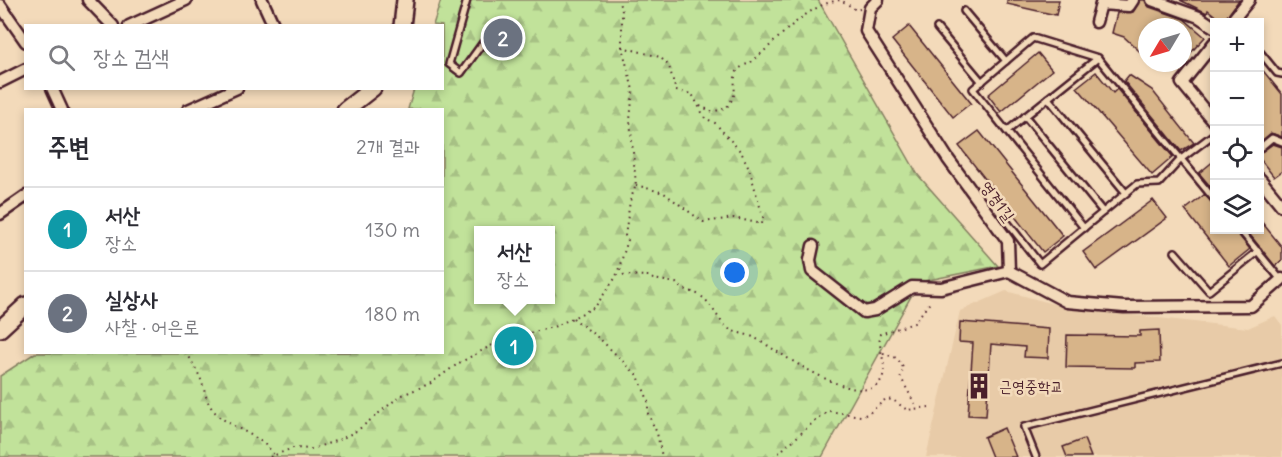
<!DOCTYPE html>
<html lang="ko">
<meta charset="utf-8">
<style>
:root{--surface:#fff;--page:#f7f7f7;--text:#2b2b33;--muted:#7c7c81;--line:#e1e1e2;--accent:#0b8043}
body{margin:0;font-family:Delius,"Poor Story",sans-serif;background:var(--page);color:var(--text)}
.controls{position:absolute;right:18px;top:18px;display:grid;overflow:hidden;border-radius:0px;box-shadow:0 3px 9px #0003}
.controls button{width:54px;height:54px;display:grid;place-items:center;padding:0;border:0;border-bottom:2px solid var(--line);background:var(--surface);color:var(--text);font:30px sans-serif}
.compass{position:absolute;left:1138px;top:18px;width:54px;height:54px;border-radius:50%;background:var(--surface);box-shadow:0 3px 9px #0003;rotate:232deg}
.you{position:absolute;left:735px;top:273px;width:21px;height:21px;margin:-15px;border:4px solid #fff;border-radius:50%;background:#1a73e8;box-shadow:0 0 0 9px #1a73e833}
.badge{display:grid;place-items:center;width:39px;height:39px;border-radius:50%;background:var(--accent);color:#fff;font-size:20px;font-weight:700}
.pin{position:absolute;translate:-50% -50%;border:3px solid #fff;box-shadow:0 2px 6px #0006}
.popup{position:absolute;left:474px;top:226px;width:81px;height:78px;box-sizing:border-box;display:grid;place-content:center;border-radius:0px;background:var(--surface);filter:drop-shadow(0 2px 4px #0005);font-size:20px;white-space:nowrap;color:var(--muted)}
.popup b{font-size:22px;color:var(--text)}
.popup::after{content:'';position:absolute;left:50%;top:100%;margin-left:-12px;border:12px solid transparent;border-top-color:var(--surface)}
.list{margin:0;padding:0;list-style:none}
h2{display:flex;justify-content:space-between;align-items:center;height:78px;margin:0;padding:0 24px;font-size:26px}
h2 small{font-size:20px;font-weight:400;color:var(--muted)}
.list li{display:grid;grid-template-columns:39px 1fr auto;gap:18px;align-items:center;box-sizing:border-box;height:84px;padding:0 24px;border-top:2px solid var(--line)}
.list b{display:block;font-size:22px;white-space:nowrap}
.list p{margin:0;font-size:20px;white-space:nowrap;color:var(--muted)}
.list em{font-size:20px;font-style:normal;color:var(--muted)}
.icon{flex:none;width:33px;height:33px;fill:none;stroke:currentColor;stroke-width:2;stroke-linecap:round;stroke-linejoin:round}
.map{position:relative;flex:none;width:1282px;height:457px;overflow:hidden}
.search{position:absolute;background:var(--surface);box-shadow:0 3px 9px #0003;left:24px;top:24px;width:420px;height:66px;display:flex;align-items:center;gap:15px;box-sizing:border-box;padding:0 21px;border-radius:0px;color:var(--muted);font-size:22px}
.panel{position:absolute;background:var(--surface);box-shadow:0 3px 9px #0003;left:24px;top:108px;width:420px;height:246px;border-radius:0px}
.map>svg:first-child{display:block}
.built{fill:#e8cba8}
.forest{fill:url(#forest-firs);stroke:#868062;stroke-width:1.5;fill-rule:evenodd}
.building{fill:#d7b489;stroke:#4a1f2b;stroke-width:1.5}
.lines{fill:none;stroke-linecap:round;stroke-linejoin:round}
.lane-casing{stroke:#4a1f2b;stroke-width:10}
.street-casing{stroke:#4a1f2b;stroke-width:15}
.secondary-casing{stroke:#4a1f2b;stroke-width:20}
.path{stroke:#4a1f2b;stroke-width:2;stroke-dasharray:1.5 4.5;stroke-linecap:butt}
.lane{stroke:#f3daba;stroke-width:5}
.street{stroke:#f3daba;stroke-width:10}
.secondary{stroke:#f3daba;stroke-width:15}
.labels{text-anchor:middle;stroke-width:5;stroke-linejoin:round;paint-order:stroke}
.street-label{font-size:16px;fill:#4a1f2b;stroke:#f3daba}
.poi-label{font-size:16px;fill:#4a1f2b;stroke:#f3daba;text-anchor:start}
</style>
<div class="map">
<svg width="1282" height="457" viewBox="0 0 1282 457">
<defs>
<pattern id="forest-firs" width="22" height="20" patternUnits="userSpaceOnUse" patternTransform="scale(1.5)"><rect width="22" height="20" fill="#c1e29a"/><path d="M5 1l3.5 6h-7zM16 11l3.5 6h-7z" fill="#a7c185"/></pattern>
</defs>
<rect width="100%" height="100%" fill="#f3daba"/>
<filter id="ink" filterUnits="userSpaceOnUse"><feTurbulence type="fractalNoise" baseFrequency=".0167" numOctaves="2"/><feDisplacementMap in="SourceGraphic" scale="12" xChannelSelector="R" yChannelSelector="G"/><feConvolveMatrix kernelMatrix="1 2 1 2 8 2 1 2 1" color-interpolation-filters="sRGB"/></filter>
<g filter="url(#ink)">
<!-- built -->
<polygon class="built" points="1006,291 1068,308 1248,328 1275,316 1282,325 1282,457 926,457 960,311"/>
<!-- forest -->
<path class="forest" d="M441,0H818L918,175L998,266L919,282L822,457H0V376L35,353L442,352V110L408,109L414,89L442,88V26L433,25ZM478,230H550V300H478Z"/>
<!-- building -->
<g class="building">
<polygon points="1007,0 1059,0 1056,15 1007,4"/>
<polygon points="1140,0 1145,0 1149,7 1184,19 1205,37 1183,61 1183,27 1147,27 1147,58 1124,37 1112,33 1117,13 1133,12"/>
<polygon points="1180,0 1239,0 1223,22 1208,10 1207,13"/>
<polygon points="909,26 971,103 953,117 892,40"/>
<polygon points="1038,53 1052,70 1001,112 988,95"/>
<polygon points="1260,67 1282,94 1282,137 1271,133 1260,142"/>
<polygon points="1096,72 1113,93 1117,89 1173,157 1152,175 1077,87"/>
<polygon points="1129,75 1152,90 1194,143 1181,151 1124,81"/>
<polygon points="979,131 1063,236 1043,252 959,146"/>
<polygon points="1273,144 1282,147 1282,171 1274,177 1260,159 1260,153"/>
<polygon points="1215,160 1215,192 1199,173"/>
<polygon points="1204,195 1215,204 1215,230 1235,230 1250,249 1229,266 1185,210"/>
<polygon points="1153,200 1167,218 1096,270 1083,252"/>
<polygon points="1260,220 1282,247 1282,260 1275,266 1246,230 1260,230"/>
<polygon points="960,322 1049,329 1048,358 1024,357 1025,347 991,344 986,416 968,415 973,343 959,342"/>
<polygon points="1159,330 1160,362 1135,363 1135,368 1066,367 1067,335 1140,336 1140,331"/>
<polygon points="1004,428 1016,457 992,457 984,437"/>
<polygon points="1084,439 1091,457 1067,457 1063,447"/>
</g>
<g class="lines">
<!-- lane casing -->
<g class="lane-casing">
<g id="lane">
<polyline points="467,0 449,64 461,73 487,37"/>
<polyline points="964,11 1006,61"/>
<polyline points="937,28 982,82"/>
<polyline points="1260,52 1277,73 1282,74"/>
<polyline points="1048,98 1126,193"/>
<polyline points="1025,116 1103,212"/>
<polyline points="1007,131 1098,58"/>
<polyline points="1260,148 1272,138 1282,142"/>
<polyline points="1004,218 1040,264 1137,184 1159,183 1181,159 1214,134"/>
<polyline points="1084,228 973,89 1033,38 1098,58 1214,199"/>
<polyline points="1240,230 1281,280"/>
<polyline points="1175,252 1209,291 1258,251"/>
<polyline points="1036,457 1024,427 1282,363"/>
</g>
</g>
<!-- street casing -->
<g class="street-casing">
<g id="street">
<polyline points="88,0 113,26"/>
<polyline points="262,0 274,26"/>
<polyline points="878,0 870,8 866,31 948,159 1008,241 1009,271 1067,302 1124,307 1251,306 1282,279"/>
<polyline points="1152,0 1199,17 1214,27"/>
<polyline points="0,5 26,42"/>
<polyline points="1096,22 1101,4 1129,6 1133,0"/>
<polyline points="1231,22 1249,0"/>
<polyline points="129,26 186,0"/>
<polyline points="1214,43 1182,83 1214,122"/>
<polyline points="0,82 26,69"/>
<polyline points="52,88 62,110"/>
<polyline points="188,110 237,88"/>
<polyline points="1260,179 1282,206"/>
<polyline points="0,214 26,196"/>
<polyline points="813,246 810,260 812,271 864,312 875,310 912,287 941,288 1009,271"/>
</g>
</g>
<!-- secondary casing -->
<g class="secondary-casing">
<g id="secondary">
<polyline points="402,26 405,0"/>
<polyline points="345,110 373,88"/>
<polyline points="0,329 26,305"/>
</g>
</g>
<!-- path -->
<g class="path">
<polyline points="622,47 660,57 669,66 676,91 692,94 705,118 715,123 741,152 749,168 763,217 762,224 734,218 703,222 664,193 636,185"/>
<path d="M700,106L713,112L727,107C729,104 733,99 734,95C736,87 732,76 739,69C743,65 751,63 755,59C779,39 808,3 841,0L856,10L860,9"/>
<path d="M620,269L624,275L649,276L653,279L676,283C682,290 690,290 699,295C712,302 716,319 729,329C737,334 746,333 755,338C775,349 858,409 879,383C891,369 877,350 880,334L914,323L932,300"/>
<polyline points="573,318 601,340 638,376 648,400 648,414 657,433 662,457"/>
<path d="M187,352C191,361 196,369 200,377C205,389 205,401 214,411C231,430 260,433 274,455"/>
<path d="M883,353C895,359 895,353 904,369L900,376L917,408"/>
<polyline points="270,457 293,448 312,449 341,439 358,430 400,396 431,383 459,363 498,342 556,326 595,307 616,277 628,240 625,236 630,201 636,185 630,120 633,90 622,47 622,11 618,0"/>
<polyline points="774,457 816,420 829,411 861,416 868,414 886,399 893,400 907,410 929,407"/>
</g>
<!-- lane -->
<use href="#lane" class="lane"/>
<!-- street -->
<use href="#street" class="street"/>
<!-- secondary -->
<use href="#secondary" class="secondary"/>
</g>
</g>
<!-- icons -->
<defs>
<g id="building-bare" transform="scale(2.07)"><path d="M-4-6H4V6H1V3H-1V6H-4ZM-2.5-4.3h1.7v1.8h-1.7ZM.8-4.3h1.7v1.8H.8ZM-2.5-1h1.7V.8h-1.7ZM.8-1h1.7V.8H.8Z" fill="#4a1f2b" stroke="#f3daba" stroke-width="2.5" paint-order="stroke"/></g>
</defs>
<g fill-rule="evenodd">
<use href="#building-bare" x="979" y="386"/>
</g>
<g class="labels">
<!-- street labels -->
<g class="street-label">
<text transform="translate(998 201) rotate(54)" y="6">영경1길</text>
</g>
<!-- poi labels -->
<g class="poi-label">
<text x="999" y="392">근영중학교</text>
</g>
</g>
</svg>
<div class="controls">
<button>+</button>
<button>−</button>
<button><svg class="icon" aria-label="locate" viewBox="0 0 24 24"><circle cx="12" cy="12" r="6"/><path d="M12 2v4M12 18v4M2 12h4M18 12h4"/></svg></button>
<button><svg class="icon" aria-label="layers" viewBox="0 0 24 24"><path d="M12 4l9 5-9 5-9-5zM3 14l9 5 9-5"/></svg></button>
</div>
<svg class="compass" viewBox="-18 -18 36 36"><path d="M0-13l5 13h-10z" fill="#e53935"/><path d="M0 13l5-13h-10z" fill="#7c7c81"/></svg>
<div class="you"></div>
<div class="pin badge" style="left:514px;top:346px;background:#0f9aa8">1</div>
<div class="popup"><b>서산</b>장소</div>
<div class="pin badge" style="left:503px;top:38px;background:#6b7280">2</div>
<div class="search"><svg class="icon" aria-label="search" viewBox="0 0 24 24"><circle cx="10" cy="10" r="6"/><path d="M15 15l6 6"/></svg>장소 검색</div>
<section class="panel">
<h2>주변<small>2개 결과</small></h2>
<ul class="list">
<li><span class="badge" style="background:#0f9aa8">1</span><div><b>서산</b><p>장소</p></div><em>130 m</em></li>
<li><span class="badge" style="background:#6b7280">2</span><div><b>실상사</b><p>사찰 · 어은로</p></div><em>180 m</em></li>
</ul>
</section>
</div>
